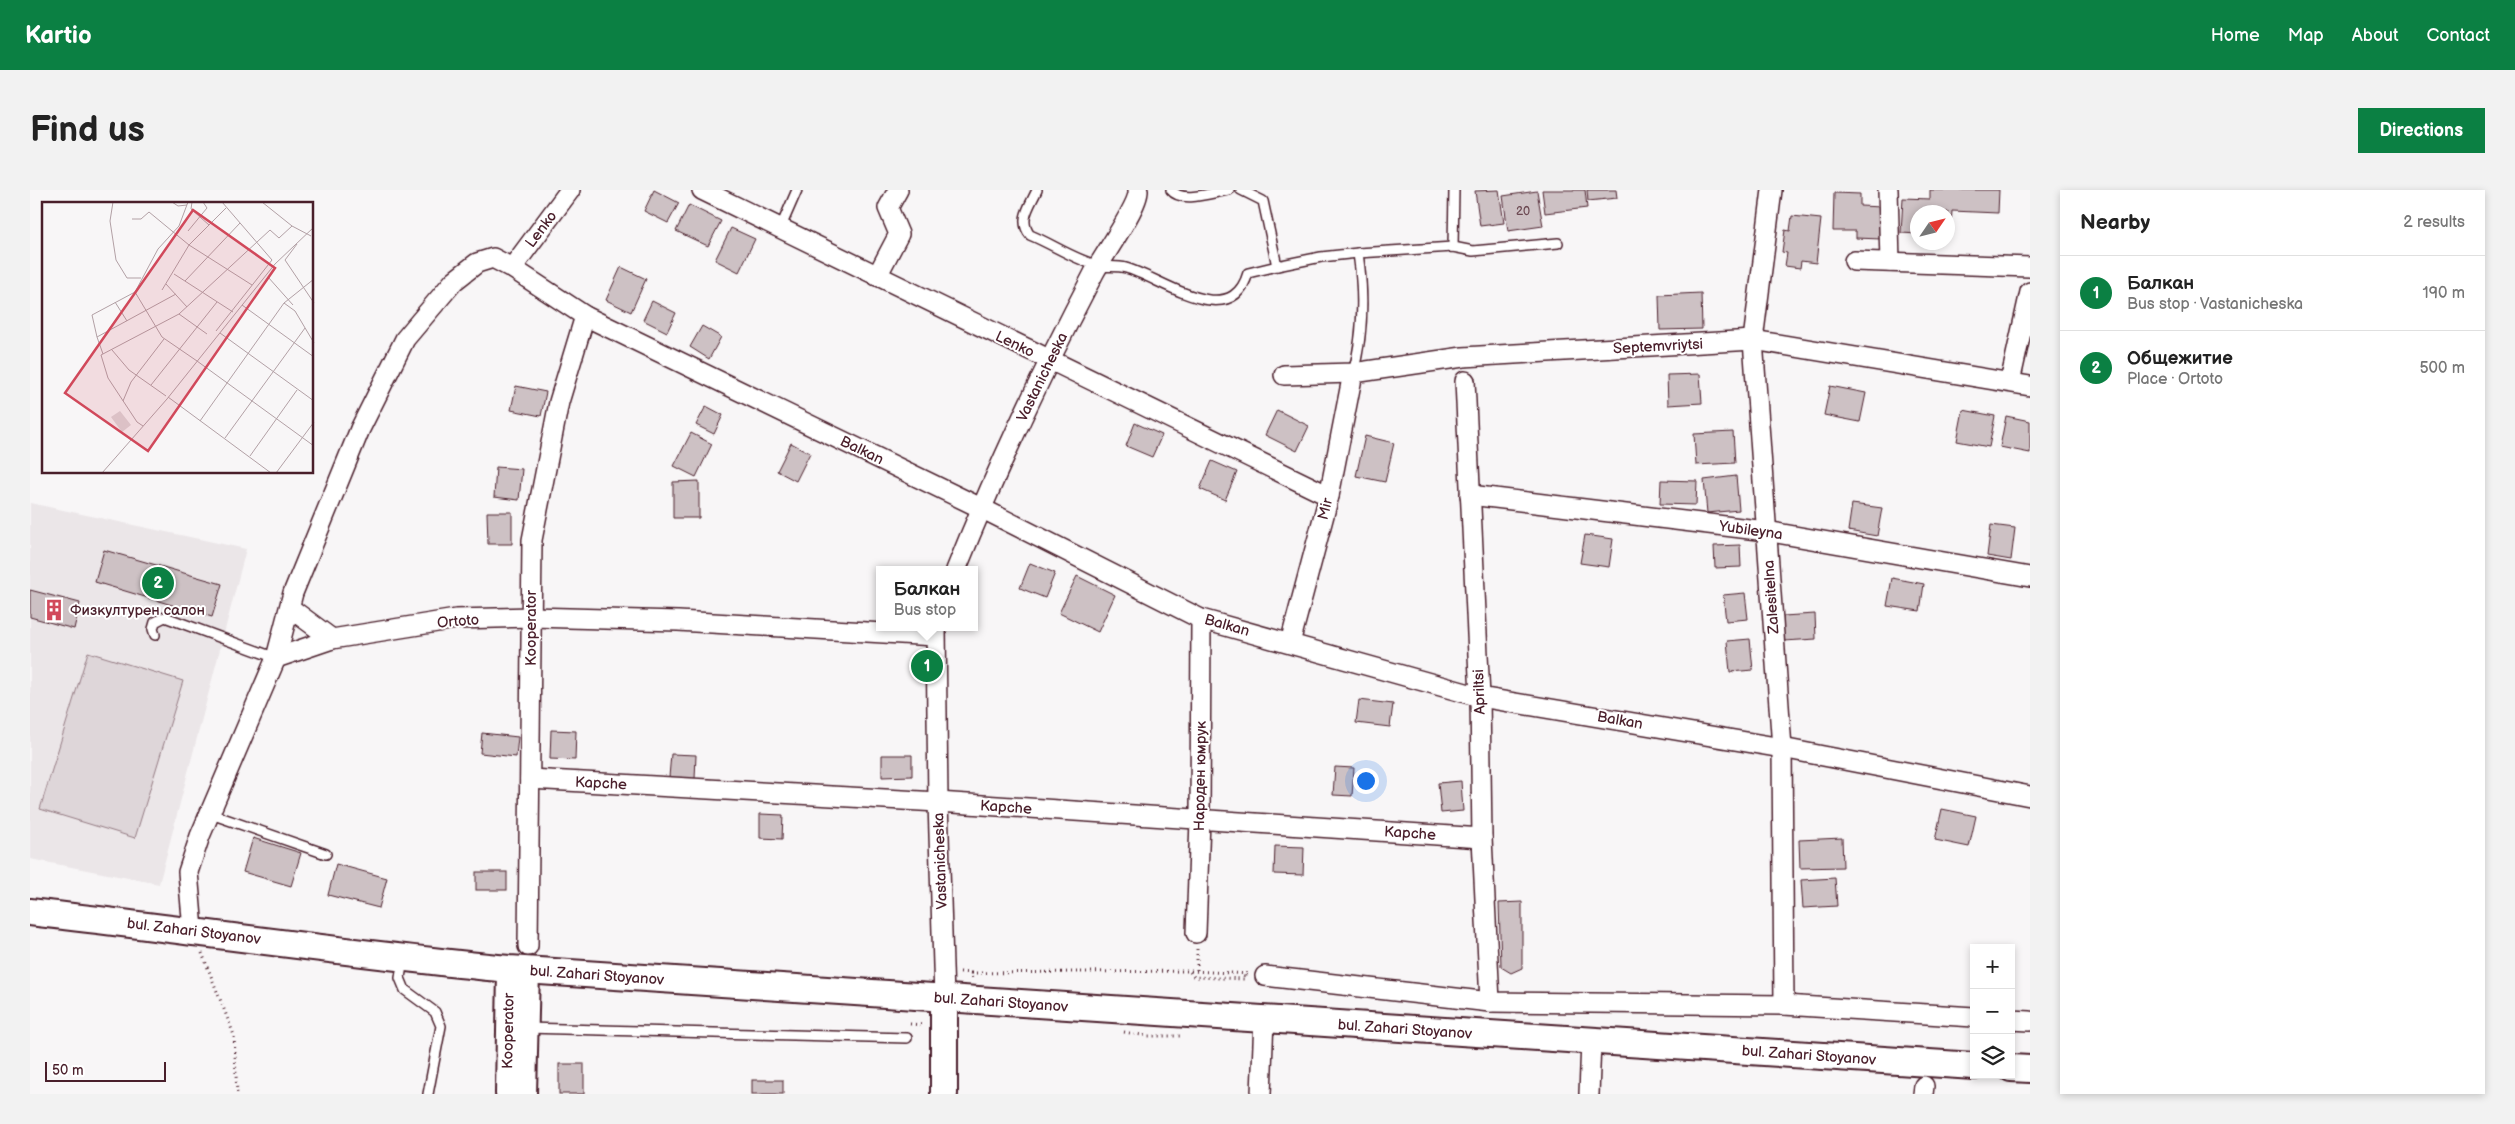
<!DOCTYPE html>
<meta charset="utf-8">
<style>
:root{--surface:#fff;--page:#f2f2f2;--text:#222;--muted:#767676;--line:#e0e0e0;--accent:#0b8043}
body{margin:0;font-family:"Balsamiq Sans",sans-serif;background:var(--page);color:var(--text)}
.controls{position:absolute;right:15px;bottom:15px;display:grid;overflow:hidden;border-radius:0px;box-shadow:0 2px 8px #0003}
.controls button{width:45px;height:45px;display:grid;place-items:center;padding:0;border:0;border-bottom:1px solid var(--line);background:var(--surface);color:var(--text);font:25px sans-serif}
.compass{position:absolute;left:1880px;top:15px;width:45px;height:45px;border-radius:50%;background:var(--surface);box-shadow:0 2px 8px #0003;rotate:55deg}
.scale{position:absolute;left:15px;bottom:12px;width:121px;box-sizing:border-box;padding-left:5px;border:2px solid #4a1f2b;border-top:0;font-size:14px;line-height:18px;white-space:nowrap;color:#4a1f2b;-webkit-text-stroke:4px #fff;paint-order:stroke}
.you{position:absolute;left:1335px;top:590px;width:18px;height:18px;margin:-12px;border:4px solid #fff;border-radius:50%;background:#1a73e8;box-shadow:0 0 0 8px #1a73e833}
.badge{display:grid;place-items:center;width:32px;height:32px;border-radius:50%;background:var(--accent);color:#fff;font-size:16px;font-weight:700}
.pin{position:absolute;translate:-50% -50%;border:2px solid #fff;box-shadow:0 1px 5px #0006}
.popup{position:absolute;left:846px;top:376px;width:102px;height:65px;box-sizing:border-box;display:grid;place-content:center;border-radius:0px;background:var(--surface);filter:drop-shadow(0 1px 4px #0005);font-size:16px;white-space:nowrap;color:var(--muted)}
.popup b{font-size:19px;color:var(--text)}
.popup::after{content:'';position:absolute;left:50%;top:100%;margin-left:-10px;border:10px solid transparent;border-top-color:var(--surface)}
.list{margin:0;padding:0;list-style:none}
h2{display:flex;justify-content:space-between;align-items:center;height:65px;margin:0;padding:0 20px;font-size:21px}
h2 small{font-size:16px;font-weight:400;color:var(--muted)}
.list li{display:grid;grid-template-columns:32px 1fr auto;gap:15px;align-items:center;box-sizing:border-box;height:75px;padding:0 20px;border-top:1px solid var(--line)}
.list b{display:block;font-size:19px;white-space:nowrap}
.list p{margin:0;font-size:16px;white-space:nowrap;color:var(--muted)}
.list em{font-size:16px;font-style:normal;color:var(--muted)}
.icon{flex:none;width:28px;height:28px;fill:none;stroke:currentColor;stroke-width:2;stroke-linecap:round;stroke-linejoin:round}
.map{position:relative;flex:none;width:2000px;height:904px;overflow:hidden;border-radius:0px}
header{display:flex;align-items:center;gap:30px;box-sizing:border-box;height:70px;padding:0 25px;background:var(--accent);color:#fff}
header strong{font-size:24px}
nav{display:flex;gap:28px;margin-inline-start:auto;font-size:18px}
.intro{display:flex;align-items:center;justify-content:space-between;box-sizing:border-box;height:120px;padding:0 30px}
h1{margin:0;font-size:35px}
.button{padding:12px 22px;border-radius:0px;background:var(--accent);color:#fff;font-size:18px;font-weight:700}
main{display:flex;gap:30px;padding:0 30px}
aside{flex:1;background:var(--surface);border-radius:0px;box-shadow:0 2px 8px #0003}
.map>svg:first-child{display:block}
.built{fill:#ebe6e8}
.green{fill:#ded6d9;stroke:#947a82}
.building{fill:#cdc1c4;stroke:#4a1f2b}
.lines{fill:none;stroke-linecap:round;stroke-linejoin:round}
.service-casing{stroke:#4a1f2b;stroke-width:12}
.minor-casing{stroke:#4a1f2b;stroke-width:22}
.tertiary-casing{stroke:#4a1f2b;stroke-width:26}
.secondary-casing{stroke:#4a1f2b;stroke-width:30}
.path{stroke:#4a1f2b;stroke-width:3;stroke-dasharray:1 4;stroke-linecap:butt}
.service{stroke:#fff;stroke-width:9}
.minor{stroke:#fff;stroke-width:19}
.tertiary{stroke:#fff;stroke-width:22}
.secondary{stroke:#fff;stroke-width:26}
.labels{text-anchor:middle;stroke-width:4;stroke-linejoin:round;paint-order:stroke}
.number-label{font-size:12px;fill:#6b4851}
.street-label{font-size:15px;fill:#4a1f2b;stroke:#fff}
.poi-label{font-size:15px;fill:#4a1f2b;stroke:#fff;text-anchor:start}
.inset-road{fill:none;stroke:#b2a0a5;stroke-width:1}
.view{fill:#d1495b;fill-opacity:0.15;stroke:#d1495b;stroke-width:2.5}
.inset-edge{fill:none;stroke:#4a1f2b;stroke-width:2.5}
</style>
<header>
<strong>Kartio</strong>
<nav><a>Home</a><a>Map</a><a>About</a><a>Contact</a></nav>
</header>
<div class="intro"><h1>Find us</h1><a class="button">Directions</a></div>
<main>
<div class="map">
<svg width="2000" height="904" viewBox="0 0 2000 904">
<rect width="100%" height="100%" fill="#f8f6f7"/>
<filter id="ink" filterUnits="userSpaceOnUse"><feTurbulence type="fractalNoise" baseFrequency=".02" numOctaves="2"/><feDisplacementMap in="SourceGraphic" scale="10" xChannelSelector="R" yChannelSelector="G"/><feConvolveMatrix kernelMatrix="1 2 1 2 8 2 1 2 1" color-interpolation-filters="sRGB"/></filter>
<g filter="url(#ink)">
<!-- built -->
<polygon class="built" points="0,313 216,359 129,694 0,669"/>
<!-- green -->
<polygon class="green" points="58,462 153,491 105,648 10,619"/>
<!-- building -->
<g class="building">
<polygon points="624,0 649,13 638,33 614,21"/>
<polygon points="1469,0 1474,33 1450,36 1445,1"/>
<polygon points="1512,0 1555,0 1557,18 1515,23"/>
<polygon points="1557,0 1586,0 1587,8 1558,11"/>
<polygon points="1900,0 1969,0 1968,23 1922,21 1921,34 1918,34 1918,22 1888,22 1888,44 1871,43 1873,8 1900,9"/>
<polygon points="1507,1 1513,36 1478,41 1473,6"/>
<polygon points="1804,3 1830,4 1830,16 1852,17 1851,49 1826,48 1826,41 1803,41"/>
<polygon points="659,15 691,31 678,56 646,41"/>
<polygon points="1762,26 1791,29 1786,73 1771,71 1770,78 1755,76 1757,63 1752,62 1755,40 1760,41"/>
<polygon points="701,38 725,49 709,82 685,70"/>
<polygon points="591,77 616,89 601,122 576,110"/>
<polygon points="1671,103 1672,139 1630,140 1629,105"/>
<polygon points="622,111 646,123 637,142 613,130"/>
<polygon points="672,136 691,147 679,169 660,157"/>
<polygon points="1670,184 1672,213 1638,215 1637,185"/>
<polygon points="486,196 516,202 511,226 481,220"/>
<polygon points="1800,196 1836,203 1830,232 1794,225"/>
<polygon points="676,216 693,225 684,244 666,235"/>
<polygon points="1247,220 1279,236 1267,261 1235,245"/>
<polygon points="1933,220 1965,226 1959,257 1927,251"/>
<polygon points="1976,226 2000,231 2000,263 1970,257"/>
<polygon points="1105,233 1132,245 1122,267 1096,256"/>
<polygon points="1703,242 1705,273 1666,275 1664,244"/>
<polygon points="661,243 682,254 666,287 644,276"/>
<polygon points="1335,246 1364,253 1355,292 1326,286"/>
<polygon points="761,253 780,263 766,291 747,281"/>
<polygon points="1182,271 1207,282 1195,310 1170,299"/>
<polygon points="466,277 492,279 489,310 464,307"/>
<polygon points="1706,286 1709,320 1677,323 1674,290"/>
<polygon points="1631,290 1667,291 1666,315 1630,314"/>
<polygon points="669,291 669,328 643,328 643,292"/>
<polygon points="1822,314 1852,318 1847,346 1818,341"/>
<polygon points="457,322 482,322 482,354 458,354"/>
<polygon points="1961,335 1985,338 1981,370 1957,366"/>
<polygon points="1555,345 1583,349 1579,377 1550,373"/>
<polygon points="1710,355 1711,377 1685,378 1684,356"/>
<polygon points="74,360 192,394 182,427 65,392"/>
<polygon points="1000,373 1025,383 1015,408 990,398"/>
<polygon points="1047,386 1085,405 1068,442 1029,423"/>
<polygon points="1862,388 1894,394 1890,421 1857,416"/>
<polygon points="0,400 50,413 44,439 0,427"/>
<polygon points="1715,403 1718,429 1696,431 1693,405"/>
<polygon points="1785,424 1786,449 1754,451 1753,426"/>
<polygon points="1720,449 1723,480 1700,482 1697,451"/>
<polygon points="1329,510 1363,514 1360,537 1326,533"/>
<polygon points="521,540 546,541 545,570 520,569"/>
<polygon points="452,543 488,547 486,567 450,563"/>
<polygon points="641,564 666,565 665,589 639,587"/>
<polygon points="852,565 882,565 882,586 852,587"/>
<polygon points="1305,577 1324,578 1322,606 1303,605"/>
<polygon points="1431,591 1433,621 1411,623 1408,593"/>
<polygon points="1912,619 1946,626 1939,657 1905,650"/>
<polygon points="730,624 753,625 752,649 730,648"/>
<polygon points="223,648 271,663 261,696 213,682"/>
<polygon points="1812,648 1813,677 1770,678 1769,650"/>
<polygon points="1245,656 1274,657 1273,685 1244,684"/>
<polygon points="306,674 357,688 349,718 298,705"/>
<rect x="446" y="682" width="31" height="18"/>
<polygon points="1805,688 1807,716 1773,718 1771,690"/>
<polygon points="1492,712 1492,778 1481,783 1471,777 1469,713"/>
<rect x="529" y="874" width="25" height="30"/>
<rect x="722" y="890" width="31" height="14"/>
</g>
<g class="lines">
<!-- service casing -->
<g class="service-casing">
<g id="service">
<path d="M1007,0C1000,16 988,30 1000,45C1022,54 1044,69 1066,75C1075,78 1086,75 1096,78C1130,87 1201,143 1218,83L1247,76L1233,11L1211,0"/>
<path d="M1141,0C1152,14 1184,2 1199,0"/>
<polyline points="750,39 767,0"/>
<polyline points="1423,57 1424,0"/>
<polyline points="1328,63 1423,57 1443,61 1528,53"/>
<path d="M1247,76L1291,67L1328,63C1334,104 1334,143 1323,183"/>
<polyline points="125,445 123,439 125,432 135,427 246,468"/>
<polyline points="181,624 296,664"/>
<polyline points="373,769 370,788 375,800 405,822 411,836 398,904"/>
<polyline points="496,838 877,848"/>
</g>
</g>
<!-- minor casing -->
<g class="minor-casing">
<g id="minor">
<polyline points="672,0 1299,306"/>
<polyline points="1742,0 1723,150 1752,558 1754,815"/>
<polyline points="1858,0 1860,72"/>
<polyline points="1824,71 2000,77"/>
<polyline points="482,78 540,0"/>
<polyline points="847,86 869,44 858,18 868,0"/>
<polyline points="1254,185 1323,183 1433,167 1723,150 2000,196"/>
<polyline points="1435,191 1450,507 1452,648 1460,812"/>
<polyline points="1980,192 2000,102"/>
<polyline points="1440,305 1736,341 2000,387"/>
<path d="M926,380C967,278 1013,180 1064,83C1073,66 1110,14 1108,0"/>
<polyline points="260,418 302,449"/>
<polyline points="906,437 908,612 914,808"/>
<polyline points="1260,453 1299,306 1323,183"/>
<polyline points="246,468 302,449 426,429 502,427 648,431 905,446"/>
<polyline points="500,589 908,612 1452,648"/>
<polyline points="163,740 158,682 170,646 246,468 263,403 330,239 375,149 424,91 447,73 463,68 482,78 555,126 951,318 1171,429 1450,507 1752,558 2000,606"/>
<polyline points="1166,743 1170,630 1171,429"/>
<polyline points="498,756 502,350 529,212 555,126"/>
<polyline points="1235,786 1460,812 1754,815 1944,827"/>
<polyline points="1981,830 2000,831"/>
<polyline points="1231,904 1234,829"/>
<polyline points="1559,904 1561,851"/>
<polyline points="1893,904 1894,896"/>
</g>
</g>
<!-- tertiary casing -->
<g class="tertiary-casing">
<g id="tertiary">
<polyline points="477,904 479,779"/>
<polyline points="495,904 498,780"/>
</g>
</g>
<!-- secondary casing -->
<g class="secondary-casing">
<g id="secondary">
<path d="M0,722C160,740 319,764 479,779L1944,876"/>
<polyline points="1981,878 2000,879"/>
<polyline points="914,904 914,808"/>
</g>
</g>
<!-- path -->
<g class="path">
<polyline points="1167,759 1167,781"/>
<polyline points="172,763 204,845 207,904"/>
<polyline points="930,782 941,783 942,790"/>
<polyline points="1160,782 1164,787 1215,789 1214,783"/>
<polyline points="941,783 1160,781 1220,784"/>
<polyline points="880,834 894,835"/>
<polyline points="1094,842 1117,846 1150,846"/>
</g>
<!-- service -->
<use href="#service" class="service"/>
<!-- minor -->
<use href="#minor" class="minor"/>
<!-- tertiary -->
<use href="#tertiary" class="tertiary"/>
<!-- secondary -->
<use href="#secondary" class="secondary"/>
</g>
</g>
<!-- icons -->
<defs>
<g id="building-bare" transform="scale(1.725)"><path d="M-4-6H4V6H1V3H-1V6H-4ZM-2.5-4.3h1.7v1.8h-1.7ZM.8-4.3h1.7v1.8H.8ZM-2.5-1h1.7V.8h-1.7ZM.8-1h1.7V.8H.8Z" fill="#d1495b" stroke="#fff" stroke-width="2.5" paint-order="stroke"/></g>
</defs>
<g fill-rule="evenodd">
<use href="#building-bare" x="24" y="420"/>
</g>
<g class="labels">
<!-- number labels -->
<g class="number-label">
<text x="1493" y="25">20</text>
</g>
<!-- street labels -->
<g class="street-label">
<text transform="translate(511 39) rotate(-53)" y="5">Lenko</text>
<text transform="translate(985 154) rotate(26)" y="5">Lenko</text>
<text transform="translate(1628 156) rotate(-3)" y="5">Septemvriytsi</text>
<text transform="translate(1012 187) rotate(-64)" y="5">Vastanicheska</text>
<text transform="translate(832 260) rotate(26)" y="5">Balkan</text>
<text transform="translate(1295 319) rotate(-76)" y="5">Mir</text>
<text transform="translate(1721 340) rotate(8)" y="5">Yubileyna</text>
<text transform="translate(1741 407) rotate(-94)" y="5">Zalesitelna</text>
<text transform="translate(428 431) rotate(-5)" y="5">Ortoto</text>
<text transform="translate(1197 435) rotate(16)" y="5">Balkan</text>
<text transform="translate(501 438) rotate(-90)" y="5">Kooperator</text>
<text transform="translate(1449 502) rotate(-92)" y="5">Apriltsi</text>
<text transform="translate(1590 530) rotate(10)" y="5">Balkan</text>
<text transform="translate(1170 586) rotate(-89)" y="5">Народен юмрук</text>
<text transform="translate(571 593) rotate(3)" y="5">Kapche</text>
<text transform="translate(976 617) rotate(4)" y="5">Kapche</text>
<text transform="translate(1380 643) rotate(4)" y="5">Kapche</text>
<text transform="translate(910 671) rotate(-92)" y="5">Vastanicheska</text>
<text transform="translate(164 741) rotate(7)" y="5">bul. Zahari Stoyanov</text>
<text transform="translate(567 785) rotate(4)" y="5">bul. Zahari Stoyanov</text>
<text transform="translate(971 812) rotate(4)" y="5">bul. Zahari Stoyanov</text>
<text transform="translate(1375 839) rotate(4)" y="5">bul. Zahari Stoyanov</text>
<text transform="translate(478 841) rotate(-89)" y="5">Kooperator</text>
<text transform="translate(1779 865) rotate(4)" y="5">bul. Zahari Stoyanov</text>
</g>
<!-- poi labels -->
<g class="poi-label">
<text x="40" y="425">Физкултурен салон</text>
</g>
</g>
<!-- overview -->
<g transform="translate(12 12)">
<rect width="271" height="271" fill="#f8f6f7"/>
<path d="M78,209L89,223L80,230L69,215Z" fill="#ded6d9"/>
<path class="inset-road" d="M71,0L68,19L74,58L85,76H99M130,0L136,4L145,3M150,0L149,7L167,23M180,0L230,58M220,0L250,24M107,10L147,43L210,83M90,17H99L107,10M146,29L165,6L161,0M255,42L243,58L272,101M132,72L191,110M226,75L251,103M143,79L198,21M124,82L145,105M120,88L147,43L184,6M93,90L116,47L137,24L146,0M93,90L120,135L155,159M73,100L85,119M242,101L253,109L272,141M200,103L272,155M137,112L165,132M174,129L230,58M178,131L272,199M55,135L50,113L93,90M70,148L87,168L124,194M61,152L55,135L134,92M155,159L272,244M109,183L175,100M126,195L229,271M81,199L89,180L122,137M158,219L242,101L272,77M101,224L95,220L66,176L59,153L137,112L228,28L237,36L250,24L269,34M183,236L263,126M208,254L255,188M60,271L125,197L233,62L272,25M234,271L272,220"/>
<path class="view" d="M151,8L233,66L106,249L23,191Z"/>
<rect width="271" height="271" class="inset-edge"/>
</g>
</svg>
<div class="controls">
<button>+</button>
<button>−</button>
<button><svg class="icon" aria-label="layers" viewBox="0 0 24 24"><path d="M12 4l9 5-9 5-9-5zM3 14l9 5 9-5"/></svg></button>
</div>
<svg class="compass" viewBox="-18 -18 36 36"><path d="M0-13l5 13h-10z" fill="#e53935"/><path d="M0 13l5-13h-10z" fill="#767676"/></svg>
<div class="scale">50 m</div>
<div class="you"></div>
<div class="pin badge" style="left:897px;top:476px">1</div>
<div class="popup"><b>Балкан</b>Bus stop</div>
<div class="pin badge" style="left:128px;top:393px">2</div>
</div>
<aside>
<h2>Nearby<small>2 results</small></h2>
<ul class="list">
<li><span class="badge">1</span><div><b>Балкан</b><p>Bus stop · Vastanicheska</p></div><em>190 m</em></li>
<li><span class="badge">2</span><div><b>Общежитие</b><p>Place · Ortoto</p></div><em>500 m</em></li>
</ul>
</aside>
</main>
